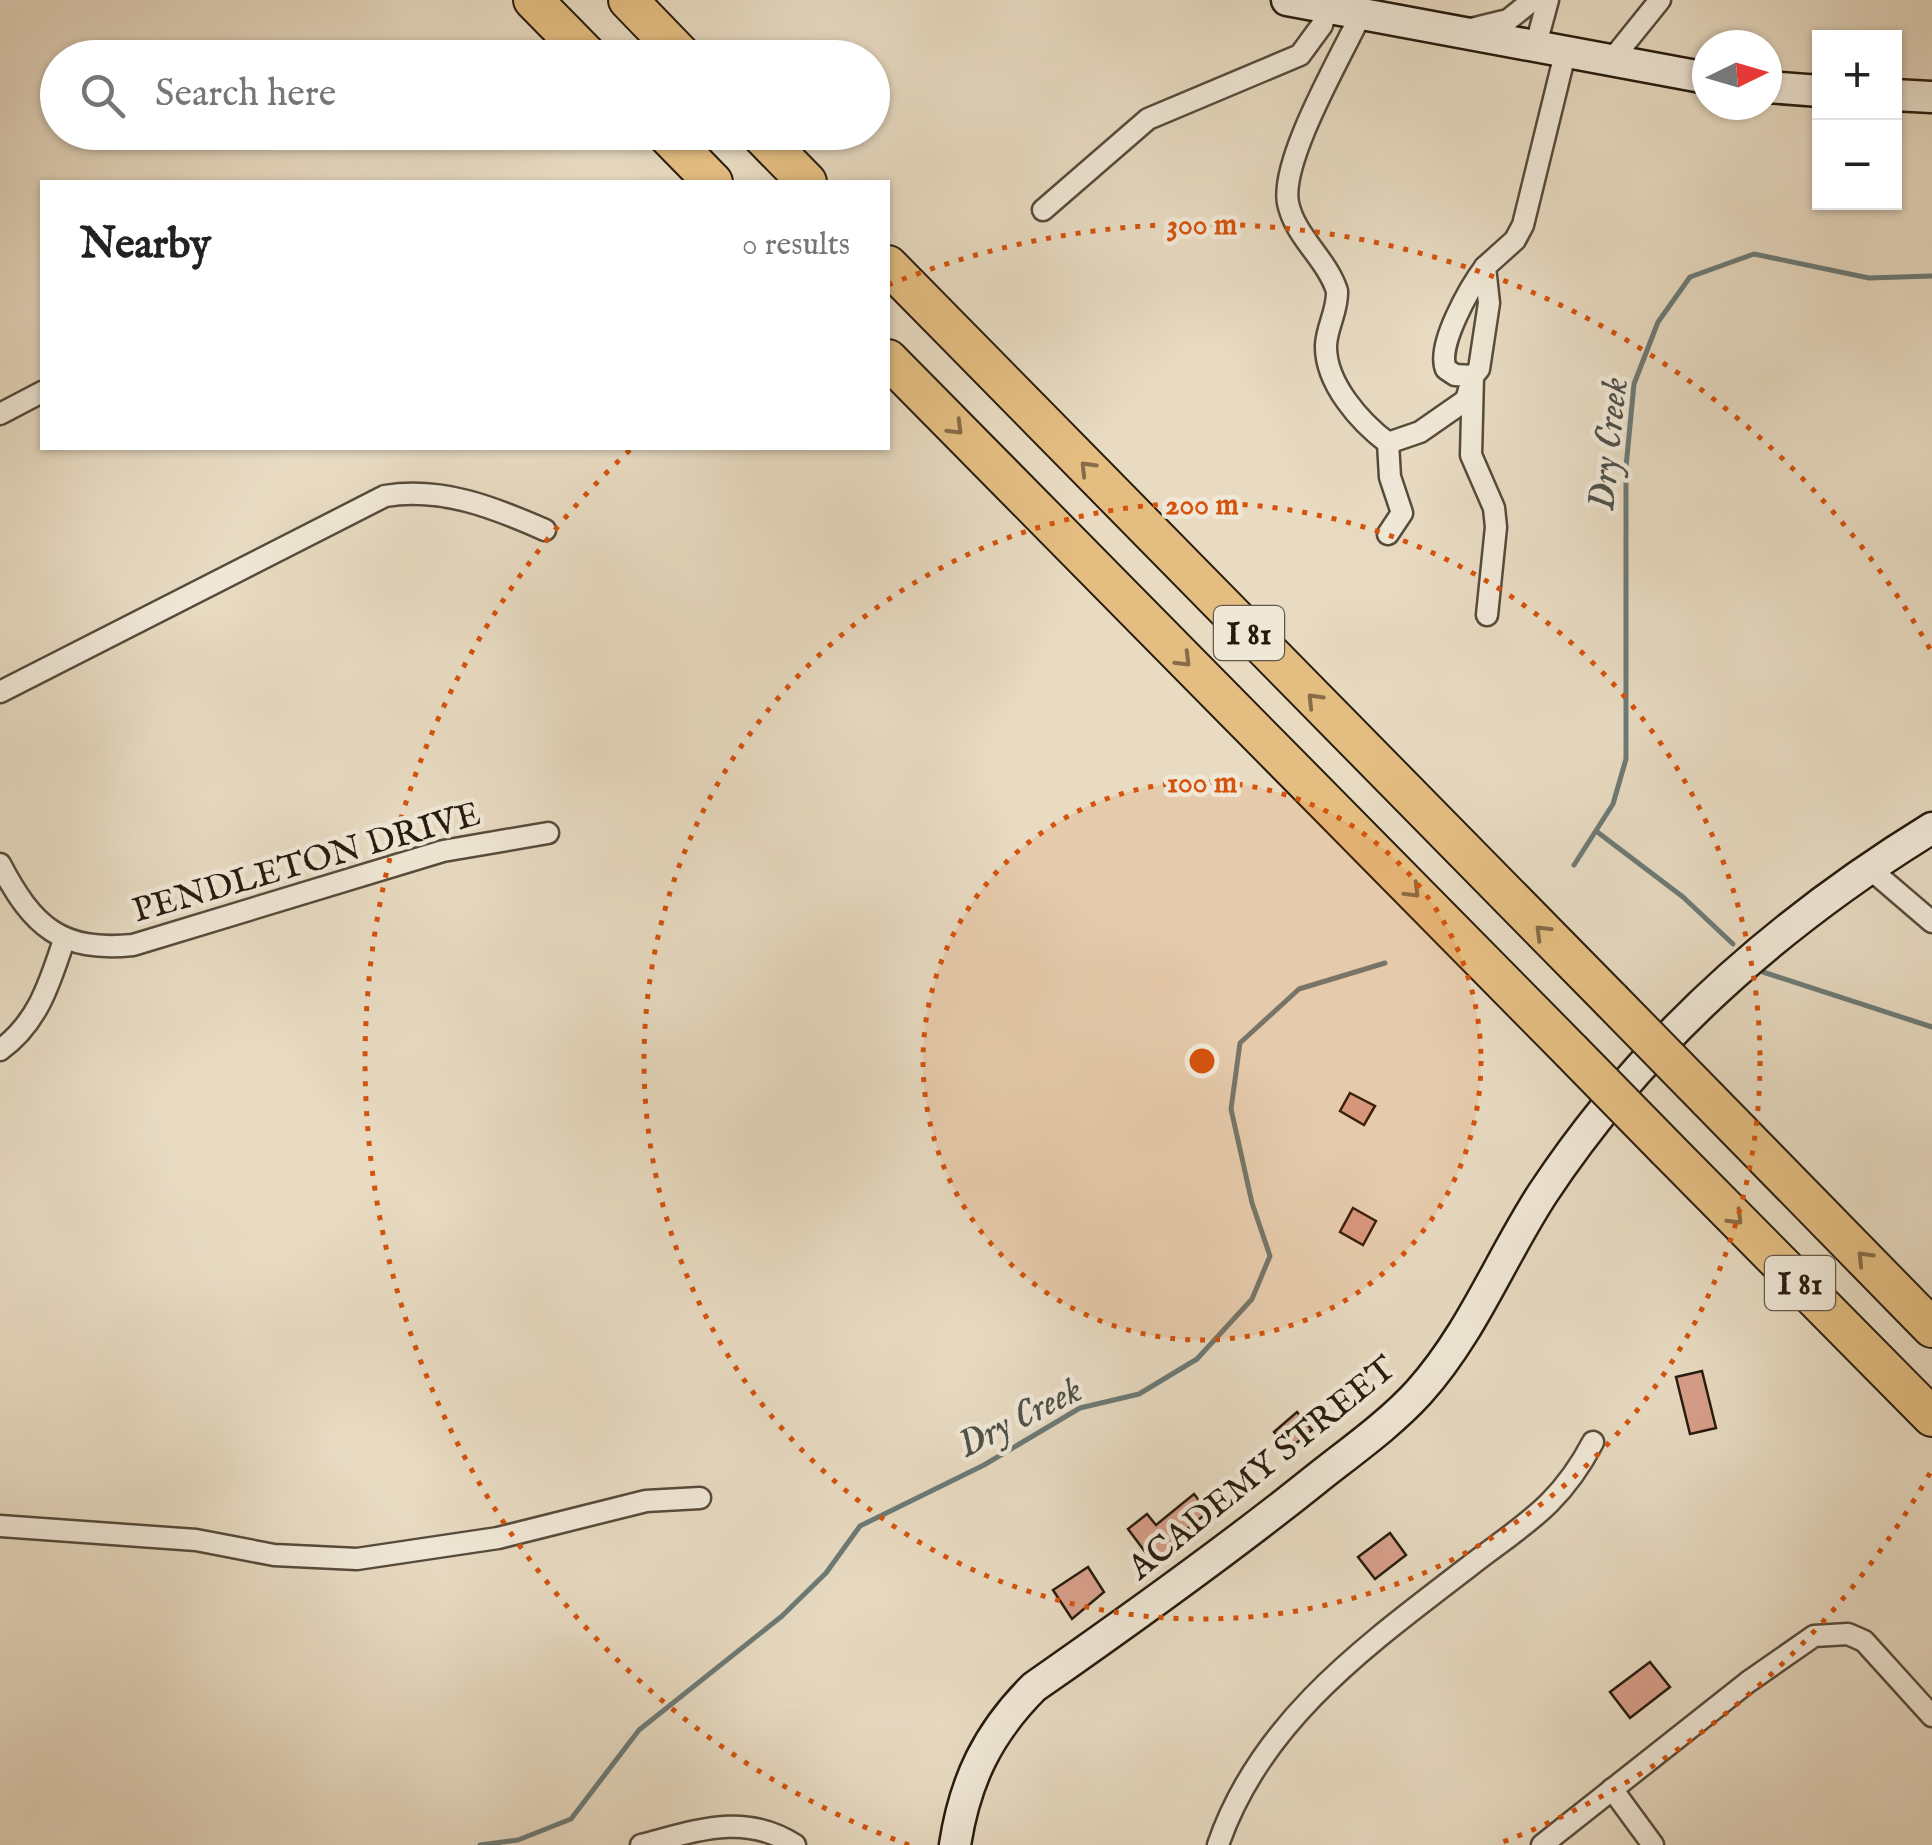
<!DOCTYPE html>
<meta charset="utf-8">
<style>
:root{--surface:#fff;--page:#f6f6f6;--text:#222;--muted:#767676;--line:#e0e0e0}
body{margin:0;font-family:"IM FELL English",serif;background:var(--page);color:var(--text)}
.controls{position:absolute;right:30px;top:30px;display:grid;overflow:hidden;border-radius:0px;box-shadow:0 2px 8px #0004}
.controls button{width:90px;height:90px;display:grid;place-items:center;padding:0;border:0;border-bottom:2px solid var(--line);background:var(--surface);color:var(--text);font:50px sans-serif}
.compass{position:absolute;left:1692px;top:30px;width:90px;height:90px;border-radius:50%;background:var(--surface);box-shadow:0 2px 8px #0004;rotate:85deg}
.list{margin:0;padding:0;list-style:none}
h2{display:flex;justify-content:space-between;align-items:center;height:130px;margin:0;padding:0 40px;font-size:42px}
h2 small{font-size:32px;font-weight:400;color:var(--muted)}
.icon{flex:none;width:55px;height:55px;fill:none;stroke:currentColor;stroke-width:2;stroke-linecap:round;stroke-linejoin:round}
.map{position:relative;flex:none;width:1932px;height:1845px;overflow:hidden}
.search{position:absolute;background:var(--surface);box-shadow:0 2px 8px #0004;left:40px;top:40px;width:850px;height:110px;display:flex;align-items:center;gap:25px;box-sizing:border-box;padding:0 35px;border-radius:55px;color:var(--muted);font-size:38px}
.panel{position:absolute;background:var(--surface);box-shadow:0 2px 8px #0004;left:40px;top:180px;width:850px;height:270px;border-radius:0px}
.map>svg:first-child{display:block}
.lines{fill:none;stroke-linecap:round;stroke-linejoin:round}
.stream{stroke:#6c7a76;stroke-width:5}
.building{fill:#d89f8a;stroke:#271b0e;stroke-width:2.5}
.street-casing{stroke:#574b3b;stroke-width:25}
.secondary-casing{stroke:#271b0e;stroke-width:35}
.highway-casing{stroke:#271b0e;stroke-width:42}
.street{stroke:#f0e8d7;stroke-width:20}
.secondary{stroke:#f0e8d7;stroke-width:30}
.highway{stroke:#e4be81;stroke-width:38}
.highway-bridge-casing{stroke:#271b0e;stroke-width:42;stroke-linecap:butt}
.highway-bridge{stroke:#e4be81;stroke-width:38}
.oneway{stroke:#866c48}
.ring{fill:none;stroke:#d5530c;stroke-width:5;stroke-dasharray:5 10}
.labels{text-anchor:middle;stroke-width:9;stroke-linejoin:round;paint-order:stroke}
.shield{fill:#f0e8d7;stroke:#63584a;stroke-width:2.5}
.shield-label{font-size:32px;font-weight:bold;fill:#271b0e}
.street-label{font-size:35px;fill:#271b0e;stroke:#f0e8d7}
.water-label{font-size:38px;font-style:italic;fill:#4f524b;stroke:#f0e8d7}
.centre{fill:#d5530c;stroke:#f0e8d7;stroke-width:5}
.ring-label{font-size:30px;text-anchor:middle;font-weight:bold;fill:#d5530c;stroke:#f0e8d7;stroke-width:9;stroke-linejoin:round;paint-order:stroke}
</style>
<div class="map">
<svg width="1932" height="1845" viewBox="0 0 1932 1845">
<rect width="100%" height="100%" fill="#e8dbc2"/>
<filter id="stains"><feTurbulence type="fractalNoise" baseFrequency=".002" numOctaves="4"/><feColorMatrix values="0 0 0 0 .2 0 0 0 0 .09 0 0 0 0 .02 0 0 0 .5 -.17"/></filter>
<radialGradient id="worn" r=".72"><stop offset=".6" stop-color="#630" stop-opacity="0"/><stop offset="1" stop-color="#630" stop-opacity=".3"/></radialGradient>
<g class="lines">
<!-- stream -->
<g class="stream">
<polyline points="1596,831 1683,897 1733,944"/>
<polyline points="1574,865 1613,804 1626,759 1626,467 1634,384 1658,322 1690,277 1754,254 1869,278 1932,276"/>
<polyline points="1763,972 1932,1027"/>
<polyline points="480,1845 518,1840 571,1819 639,1730 782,1616 826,1573 860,1526 984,1465 1080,1408 1139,1394 1197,1359 1252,1299 1270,1256 1252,1203 1231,1109 1240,1043 1299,989 1385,963"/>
</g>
</g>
<!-- building -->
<g class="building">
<polygon points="1350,1093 1375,1106 1364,1125 1340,1111"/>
<polygon points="1353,1208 1376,1221 1363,1245 1340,1232"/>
<polygon points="1702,1371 1716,1428 1690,1434 1676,1377"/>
<polygon points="1297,1412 1312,1430 1288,1450 1274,1432"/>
<polygon points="1194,1494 1208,1512 1170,1543 1174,1549 1158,1562 1153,1554 1149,1557 1128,1529 1147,1514 1156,1525"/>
<polygon points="1390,1533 1406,1555 1375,1579 1358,1557"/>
<polygon points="1088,1567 1104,1592 1072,1619 1053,1590"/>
<polygon points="1650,1662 1670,1687 1630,1718 1610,1692"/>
</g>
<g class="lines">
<!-- street casing -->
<g class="street-casing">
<g id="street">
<path d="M1361,14C1342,55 1280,160 1288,203C1295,237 1327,259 1337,291C1338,310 1327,326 1326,345C1325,383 1360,422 1388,443L1390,477L1402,513L1388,534"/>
<polyline points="1467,30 1508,20 1533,0"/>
<polyline points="1535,48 1548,0"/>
<polyline points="1610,62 1660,0"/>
<polyline points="1043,210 1148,119 1300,55 1322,25 1327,7"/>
<polyline points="0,414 42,392"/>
<path d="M1388,443L1420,432L1466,400L1473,376L1455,375L1446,369C1436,346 1470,287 1485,267"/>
<polyline points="1487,615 1496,527 1494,508 1471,455 1473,376 1479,369 1489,303 1485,267 1515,240 1523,225 1565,54"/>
<path d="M0,692L385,496C442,487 493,507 545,530"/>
<path d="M0,864C33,927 61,952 133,945L443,851L548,833"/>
<polyline points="1869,868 1932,922"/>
<path d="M0,1050C38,1023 50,982 64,940"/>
<polyline points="0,1526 196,1540 274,1555 357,1559 498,1538 646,1501 700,1498"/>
<polyline points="1612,1789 1653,1845"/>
<path d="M641,1845C696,1831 744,1812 795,1845"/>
<path d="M1218,1845C1261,1719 1370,1643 1471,1565C1526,1523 1560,1505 1593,1442"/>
<polyline points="1542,1845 1748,1682 1814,1636 1848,1634 1864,1641 1932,1716"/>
</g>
</g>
<!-- secondary casing -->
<g class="secondary-casing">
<g id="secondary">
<polyline points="1287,0 1707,78"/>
<polyline points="1767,87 1820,91"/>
<polyline points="1894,95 1932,97"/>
<path d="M955,1845C965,1780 988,1733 1034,1687C1130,1620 1224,1553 1315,1480C1350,1452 1389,1425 1419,1392C1472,1333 1500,1259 1543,1193C1643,1042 1779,922 1932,828"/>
</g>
</g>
<!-- highway casing -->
<g class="highway-casing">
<g id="highway">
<polyline points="533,0 590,58"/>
<polyline points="628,0 684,58"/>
<polyline points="664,132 713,182"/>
<polyline points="758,132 807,182"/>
<polyline points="888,265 1611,1000"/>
<polyline points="888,359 1571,1051"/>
<polyline points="1708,1099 1932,1328"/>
<polyline points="1667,1149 1932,1417"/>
</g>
</g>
<!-- street -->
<use href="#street" class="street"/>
<!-- secondary -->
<use href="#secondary" class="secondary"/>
<!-- highway -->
<use href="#highway" class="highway"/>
<!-- highway-bridge casing -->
<g class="highway-bridge-casing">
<g id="highway-bridge">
<polyline points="1611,1000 1708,1099"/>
<polyline points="1571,1051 1667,1149"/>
</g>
</g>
<!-- highway-bridge -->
<use href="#highway-bridge" class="highway-bridge"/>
</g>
<!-- one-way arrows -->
<defs><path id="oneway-chevron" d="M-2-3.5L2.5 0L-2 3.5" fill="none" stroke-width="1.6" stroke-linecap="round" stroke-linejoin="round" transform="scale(2.5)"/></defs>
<g class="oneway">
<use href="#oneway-chevron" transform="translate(956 428) rotate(45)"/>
<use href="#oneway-chevron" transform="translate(1087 468) rotate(-134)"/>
<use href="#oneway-chevron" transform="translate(1184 660) rotate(45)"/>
<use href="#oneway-chevron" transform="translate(1314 700) rotate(-134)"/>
<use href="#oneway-chevron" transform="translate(1413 891) rotate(45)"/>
<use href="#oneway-chevron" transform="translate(1542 932) rotate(-135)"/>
<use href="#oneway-chevron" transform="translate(1736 1218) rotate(45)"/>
<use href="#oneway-chevron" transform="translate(1864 1258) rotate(-134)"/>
</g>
<!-- distance rings -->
<circle cx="1202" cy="1061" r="279" fill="#d5530c" fill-opacity=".12"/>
<g class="ring">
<circle cx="1202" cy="1061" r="279"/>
<circle cx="1202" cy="1061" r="558"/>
<path d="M1930 1473A837 837 0 0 1 1495 1845M909 1845A837 837 0 0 1 631 449M888 285A837 837 0 0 1 1930 649"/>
</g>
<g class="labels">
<!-- shield labels -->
<g class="shield">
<rect x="1214" y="606" width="70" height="54" rx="8"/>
<rect x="1765" y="1256" width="70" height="54" rx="8"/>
</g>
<g class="shield-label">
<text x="1249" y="644">I 81</text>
<text x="1800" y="1294">I 81</text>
</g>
<!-- street labels -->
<g class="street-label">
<text transform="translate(306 861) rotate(-16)" y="12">PENDLETON DRIVE</text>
<text transform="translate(1261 1467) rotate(-39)" y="12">ACADEMY STREET</text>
</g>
<!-- water labels -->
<g class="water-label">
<text transform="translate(1607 444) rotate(-84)" y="13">Dry Creek</text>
<text transform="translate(1019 1416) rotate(-27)" y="13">Dry Creek</text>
</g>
</g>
<circle cx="1202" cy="1061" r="15" class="centre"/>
<g class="ring-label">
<text x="1202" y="234">300 m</text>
<text x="1202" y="514">200 m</text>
<text x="1202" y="792">100 m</text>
</g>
<rect width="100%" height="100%" filter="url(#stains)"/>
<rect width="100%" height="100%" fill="url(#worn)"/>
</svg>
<div class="controls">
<button>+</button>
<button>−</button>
</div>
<svg class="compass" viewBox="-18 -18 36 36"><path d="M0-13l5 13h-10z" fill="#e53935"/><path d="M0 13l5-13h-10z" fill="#767676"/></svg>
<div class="search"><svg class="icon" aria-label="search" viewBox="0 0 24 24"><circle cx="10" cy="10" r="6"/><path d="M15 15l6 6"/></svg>Search here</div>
<section class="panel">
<h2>Nearby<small>0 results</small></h2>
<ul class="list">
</ul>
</section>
</div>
